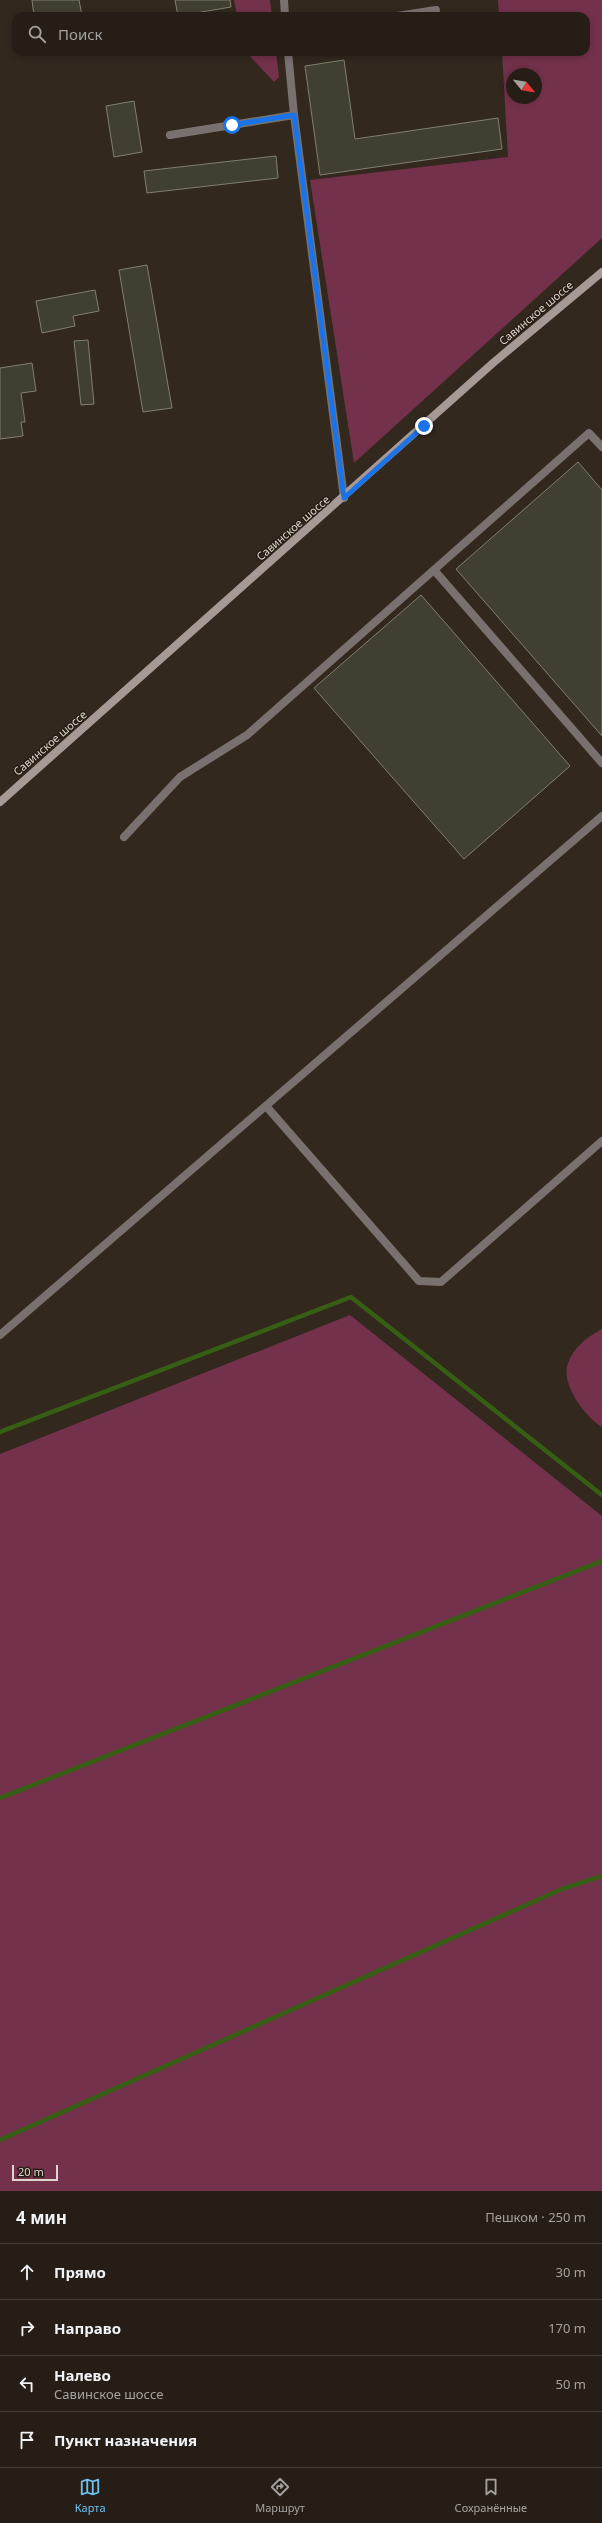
<!DOCTYPE html>
<html lang="ru">
<meta charset="utf-8">
<style>
:root{--surface:#261e16;--page:#2e271f;--text:#f1f3f6;--muted:#a4a2a1;--line:#423c35;--accent:#6ec2f3}
body{margin:0;font-family:"Noto Sans",sans-serif;background:var(--page);color:var(--text)}
.compass{position:absolute;left:506px;top:68px;width:36px;height:36px;border-radius:50%;background:var(--surface);box-shadow:0 2px 6px #0003;rotate:120deg}
.scale{position:absolute;left:12px;bottom:10px;width:46px;box-sizing:border-box;padding-left:4px;border:2px solid #ddd6cf;border-top:0;font-size:11px;line-height:14px;white-space:nowrap;color:#ddd6cf;-webkit-text-stroke:3px #281e14;paint-order:stroke}
.stop{position:absolute;width:12px;height:12px;margin:-9px;border:3px solid #1a73e8;border-radius:50%;background:#fff}
.stop.end{background:#1a73e8;border-color:#fff;box-shadow:0 1px 4px #0008}
.list{margin:0;padding:0;list-style:none}
h2{display:flex;justify-content:space-between;align-items:center;height:52px;margin:0;padding:0 16px;font-size:17px}
h2 small{font-size:13px;font-weight:400;color:var(--muted)}
.list li{display:grid;grid-template-columns:26px 1fr auto;gap:12px;align-items:center;box-sizing:border-box;height:56px;padding:0 16px;border-top:1px solid var(--line)}
.list b{display:block;font-size:15px;white-space:nowrap}
.list p{margin:0;font-size:13px;white-space:nowrap;color:var(--muted)}
.list em{font-size:13px;font-style:normal;color:var(--muted)}
.icon{flex:none;width:22px;height:22px;fill:none;stroke:currentColor;stroke-width:2;stroke-linecap:round;stroke-linejoin:round}
.map{position:relative;flex:none;width:602px;height:2191px;overflow:hidden}
.search{position:absolute;background:var(--surface);box-shadow:0 2px 6px #0003;left:12px;right:12px;top:12px;height:44px;display:flex;align-items:center;gap:10px;box-sizing:border-box;padding:0 14px;border-radius:12px;color:var(--muted);font-size:15px}
.sheet{height:276px;background:var(--surface)}
nav{display:flex;justify-content:space-around;align-items:center;box-sizing:border-box;height:56px;border-top:1px solid var(--line);background:var(--surface);font-size:11px;color:var(--muted)}
nav a{display:grid;justify-items:center;gap:2px}
nav .on{color:var(--accent)}
.map>svg:first-child{display:block}
.green{fill:#74314b;fill-rule:evenodd}
.lines{fill:none;stroke-linecap:round;stroke-linejoin:round}
.stream{stroke:#365f13;stroke-width:4.5}
.building{fill:#413f31;stroke:#817f6f}
.lane{stroke:#79716f;stroke-width:8}
.secondary{stroke:#a69996;stroke-width:8}
.route{stroke:#1a73e8;stroke-width:5}
.labels{text-anchor:middle;stroke-width:3;stroke-linejoin:round;paint-order:stroke}
.street-label{font-size:11px;fill:#ddd6cf;stroke:#281e14}
</style>
<div class="map">
<svg width="602" height="2191" viewBox="0 0 602 2191">
<rect width="100%" height="100%" fill="#32281e"/>
<!-- green -->
<g class="green">
<polygon points="234,0 270,0 272,16 237,16"/>
<path d="M498,0H602V238L354,463L310,180L508,157L502,52H586V16H499ZM512,74H536V98H512Z"/>
<polygon points="246,52 276,52 279,77 274,82"/>
<polygon points="350,1315 602,1516 602,2191 0,2191 0,1454"/>
<path d="M602,1329V1427C585,1417 560,1383 568,1363C574,1346 588,1337 602,1329Z"/>
</g>
<g class="lines">
<!-- stream -->
<g class="stream">
<polyline points="0,1432 351,1297 602,1495"/>
<polyline points="0,1798 602,1561"/>
<polyline points="0,2140 562,1889 602,1876"/>
</g>
</g>
<!-- building -->
<g class="building">
<polygon points="32,0 79,0 82,16 34,16"/>
<polygon points="175,0 230,0 231,7 178,16"/>
<polygon points="344,60 355,139 498,118 502,149 320,175 305,66"/>
<polygon points="134,101 142,152 114,157 106,106"/>
<polygon points="276,156 278,178 147,193 144,171"/>
<polygon points="147,265 172,408 143,412 119,270"/>
<polygon points="95,290 99,311 73,316 75,326 42,333 36,301"/>
<polygon points="88,340 94,404 81,405 74,341"/>
<polygon points="32,363 36,391 21,393 25,422 21,422 23,436 0,439 0,368"/>
<polygon points="578,462 602,490 602,736 456,569"/>
<polygon points="421,595 570,766 464,859 314,688"/>
</g>
<g class="lines">
<!-- lane -->
<g class="lane">
<polyline points="284,0 285,16"/>
<polyline points="397,16 436,10"/>
<polyline points="288,52 294,115 344,498"/>
<polyline points="170,135 294,115"/>
<polyline points="434,570 602,763"/>
<polyline points="124,837 180,777 247,735 589,433 602,447"/>
<polyline points="266,1106 419,1281 441,1282 602,1141"/>
<polyline points="0,1335 602,816"/>
</g>
<!-- secondary -->
<polyline class="secondary" points="0,802 493,363 602,272"/>
</g>
<g class="lines">
<!-- route -->
<polyline class="route" points="232,125 294,115 344,498 424,426"/>
</g>
<g class="labels">
<!-- street labels -->
<g class="street-label">
<text transform="translate(536 313) rotate(-40)" y="4">Савинское шоссе</text>
<text transform="translate(293 528) rotate(-41)" y="4">Савинское шоссе</text>
<text transform="translate(50 743) rotate(-41)" y="4">Савинское шоссе</text>
</g>
</g>
</svg>
<svg class="compass" viewBox="-18 -18 36 36"><path d="M0-13l5 13h-10z" fill="#e53935"/><path d="M0 13l5-13h-10z" fill="#a4a2a1"/></svg>
<div class="scale">20 m</div>
<div class="stop" style="left:232px;top:125px"></div>
<div class="stop end" style="left:424px;top:426px"></div>
<div class="search"><svg class="icon" aria-label="search" viewBox="0 0 24 24"><circle cx="10" cy="10" r="6"/><path d="M15 15l6 6"/></svg>Поиск</div>
</div>
<section class="sheet">
<h2>4 мин<small>Пешком · 250 m</small></h2>
<ul class="list">
<li><svg class="icon" aria-label="ahead" viewBox="0 0 24 24"><path d="M12 20V5M6 11l6-6 6 6"/></svg><div><b>Прямо</b></div><em>30 m</em></li>
<li><svg class="icon" aria-label="right" viewBox="0 0 24 24"><path d="M7 20v-9h11M14 6l5 5-5 5"/></svg><div><b>Направо</b></div><em>170 m</em></li>
<li><svg class="icon" aria-label="left" viewBox="0 0 24 24"><path d="M17 20v-9H6M10 6l-5 5 5 5"/></svg><div><b>Налево</b><p>Савинское шоссе</p></div><em>50 m</em></li>
<li><svg class="icon" aria-label="arrive" viewBox="0 0 24 24"><path d="M6 21V4h12l-3 4 3 4H6"/></svg><div><b>Пункт назначения</b></div></li>
</ul>
</section>
<nav>
<a class="on"><svg class="icon" aria-label="map" viewBox="0 0 24 24"><path d="M3 6l6-2 6 2 6-2v14l-6 2-6-2-6 2zM9 4v14M15 6v14"/></svg>Карта</a>
<a><svg class="icon" aria-label="directions" viewBox="0 0 24 24"><path d="M12 3l9 9-9 9-9-9zM9 14v-3h6M13 9l2 2-2 2"/></svg>Маршрут</a>
<a><svg class="icon" aria-label="saved" viewBox="0 0 24 24"><path d="M7 4h10v16l-5-4-5 4z"/></svg>Сохранённые</a>
</nav>
